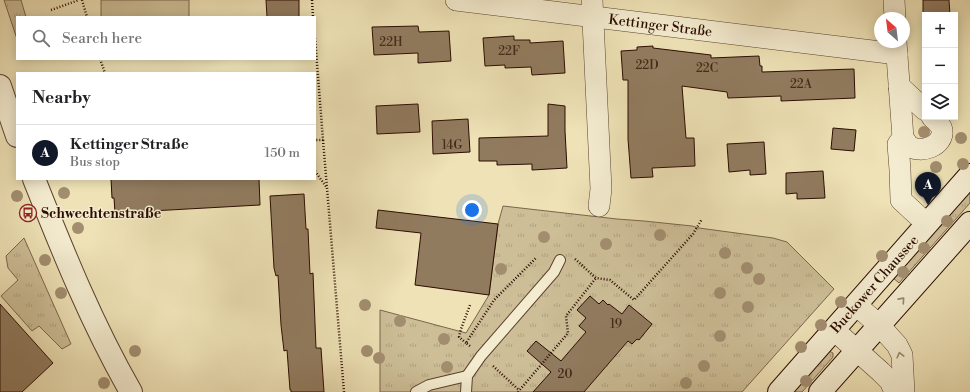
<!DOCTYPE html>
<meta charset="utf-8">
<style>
:root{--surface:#fff;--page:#f6f6f6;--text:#202124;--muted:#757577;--line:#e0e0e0;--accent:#111827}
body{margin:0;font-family:"Libre Bodoni",serif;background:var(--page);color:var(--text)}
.controls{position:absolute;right:12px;top:12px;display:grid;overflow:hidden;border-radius:0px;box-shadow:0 2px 10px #0003}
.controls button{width:36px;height:36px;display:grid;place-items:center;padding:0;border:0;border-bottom:1px solid var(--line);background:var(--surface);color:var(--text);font:20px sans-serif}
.compass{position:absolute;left:874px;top:12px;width:36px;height:36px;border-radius:50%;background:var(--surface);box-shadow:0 2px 10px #0003;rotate:332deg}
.you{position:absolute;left:472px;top:210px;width:14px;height:14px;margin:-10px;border:3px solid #fff;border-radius:50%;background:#1a73e8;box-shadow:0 0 0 6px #1a73e833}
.badge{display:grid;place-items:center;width:26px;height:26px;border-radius:50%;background:var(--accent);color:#fff;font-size:13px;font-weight:700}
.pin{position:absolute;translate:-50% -33px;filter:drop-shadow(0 1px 2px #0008)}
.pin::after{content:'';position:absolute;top:21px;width:14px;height:12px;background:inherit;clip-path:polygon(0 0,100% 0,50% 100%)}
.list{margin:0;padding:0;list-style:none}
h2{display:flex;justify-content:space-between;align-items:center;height:52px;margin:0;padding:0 16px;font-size:17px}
h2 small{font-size:13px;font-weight:400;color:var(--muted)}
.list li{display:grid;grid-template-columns:26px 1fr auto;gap:12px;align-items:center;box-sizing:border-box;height:56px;padding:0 16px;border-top:1px solid var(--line)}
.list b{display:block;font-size:15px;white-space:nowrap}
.list p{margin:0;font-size:13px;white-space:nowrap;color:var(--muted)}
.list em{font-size:13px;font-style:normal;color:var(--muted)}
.icon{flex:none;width:22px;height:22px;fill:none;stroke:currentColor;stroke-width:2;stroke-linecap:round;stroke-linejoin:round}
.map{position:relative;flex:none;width:970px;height:392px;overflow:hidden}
.search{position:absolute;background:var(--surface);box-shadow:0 2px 10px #0003;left:16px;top:16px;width:300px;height:44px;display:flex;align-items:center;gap:10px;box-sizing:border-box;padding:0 14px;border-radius:0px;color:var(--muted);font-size:15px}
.panel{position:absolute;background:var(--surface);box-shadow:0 2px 10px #0003;left:16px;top:72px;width:300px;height:108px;border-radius:0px}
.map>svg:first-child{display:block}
.grass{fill:url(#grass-tufts);stroke:#7c654c}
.park{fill:#cdbe97;stroke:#7c654c}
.building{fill:#917b5f;stroke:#2c0c00}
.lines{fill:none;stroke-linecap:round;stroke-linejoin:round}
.service-casing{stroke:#5c422e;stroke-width:12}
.minor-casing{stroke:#5c422e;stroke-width:22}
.tertiary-casing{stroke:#5c422e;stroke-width:24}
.secondary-casing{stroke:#2c0c00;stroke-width:24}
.path{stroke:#2c0c00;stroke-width:2.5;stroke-dasharray:1 2;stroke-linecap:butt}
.service{stroke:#f4ecd0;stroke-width:10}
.minor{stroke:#f4ecd0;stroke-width:21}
.tertiary{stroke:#f4ecd0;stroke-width:22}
.secondary{stroke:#f4ecd0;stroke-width:22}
.tree{fill:#a28e6f}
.oneway{stroke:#9a8772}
.labels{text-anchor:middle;stroke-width:3;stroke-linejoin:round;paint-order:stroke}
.number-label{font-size:12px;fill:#452818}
.street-label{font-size:14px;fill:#2c0c00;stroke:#f4ecd0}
.poi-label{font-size:14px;font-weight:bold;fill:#2c0c00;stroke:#f4ecd0;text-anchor:start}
</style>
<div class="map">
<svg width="970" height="392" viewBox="0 0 970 392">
<defs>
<pattern id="grass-tufts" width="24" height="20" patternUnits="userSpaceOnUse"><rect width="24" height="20" fill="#cdbe97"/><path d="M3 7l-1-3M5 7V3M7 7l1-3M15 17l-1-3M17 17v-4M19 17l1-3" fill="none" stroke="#b0a280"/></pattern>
</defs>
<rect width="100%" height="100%" fill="#eee2b6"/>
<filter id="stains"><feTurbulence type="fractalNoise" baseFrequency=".005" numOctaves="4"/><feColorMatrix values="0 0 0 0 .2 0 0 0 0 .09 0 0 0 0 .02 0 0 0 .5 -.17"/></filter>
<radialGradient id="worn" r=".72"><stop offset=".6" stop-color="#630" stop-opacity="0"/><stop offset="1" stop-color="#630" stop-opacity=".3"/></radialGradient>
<!-- grass -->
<g class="grass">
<polygon points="4,0 21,0 26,17 17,17 17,39"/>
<polygon points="970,189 970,203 899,283 892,277"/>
<polygon points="503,206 617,219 644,221 692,226 699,228 773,238 787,242 834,289 742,392 380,392 380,310 466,333 489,295 498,224"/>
<polygon points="24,238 71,344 62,349 39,326 32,331 1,296 18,280 8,268 6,256"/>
<polygon points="829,351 833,353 833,357 802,392 790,392"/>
</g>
<!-- park -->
<rect class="park" x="101" y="0" width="88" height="17"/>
<!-- building -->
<g class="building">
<polygon points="266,0 299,0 299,17 267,17"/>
<polygon points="923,0 949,0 950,15 925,15 925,17 923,17"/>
<polygon points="418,26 419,32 449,31 451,61 418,63 418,53 374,55 372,27"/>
<polygon points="514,36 514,40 530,40 530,43 563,41 565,73 532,75 531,67 505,68 505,65 485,66 483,38"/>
<polygon points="653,46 653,48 711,55 711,58 759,56 760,66 762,66 762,72 854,69 855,98 781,101 781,96 728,98 727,92 682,86 686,138 694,138 695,166 652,168 653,177 631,178 628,139 628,80 623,80 621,51 637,50 637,47"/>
<polygon points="418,104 420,132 377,134 376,106"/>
<polygon points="548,104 565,106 565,131 567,168 532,170 532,164 497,165 497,161 479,161 479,138 548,136"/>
<polygon points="468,119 470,152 433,154 432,121"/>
<polygon points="833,128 856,130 854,151 831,149"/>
<polygon points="764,142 766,174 750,175 750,170 729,172 727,144"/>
<polygon points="823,171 825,198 797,199 797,193 786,194 786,173"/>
<polygon points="111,179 259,179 260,205 115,213 114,198 112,198"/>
<polygon points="304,194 306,229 308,229 310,274 313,273 316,348 321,348 324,392 291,392 291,390 290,390 287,350 284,351 281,325 278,275 276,276 274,268 270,196"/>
<polygon points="378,210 498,224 489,295 415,285 421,233 376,228"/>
<polygon points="590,296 599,304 603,300 608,305 609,304 622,314 629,305 652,324 639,340 637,339 632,344 628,341 584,392 533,392 551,372 527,351 536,341 561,361 586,332 579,326 586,318 577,310"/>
<polygon points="0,304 53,363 22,392 0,392"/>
</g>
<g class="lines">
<!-- service casing -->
<g class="service-casing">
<g id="service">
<polyline points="416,392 429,385 467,376"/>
<polyline points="466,392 467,376 481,356 554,272 560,260"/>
</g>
</g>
<!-- minor casing -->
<g class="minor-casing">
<g id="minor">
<path id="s1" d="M456,0L897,54"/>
<polyline points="592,0 601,189 599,206"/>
<polyline points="894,0 895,18"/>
<path d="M896,42L903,138C905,140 907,144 909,146C921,154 944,146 942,130C941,124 936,121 932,117"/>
<polyline points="899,86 925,110"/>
<polyline points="903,138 898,144 900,170 901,200 927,224"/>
<polyline points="856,305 879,325 897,345 902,355 904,392"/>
<polyline points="834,330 881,372 890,381 895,392"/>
</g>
</g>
<!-- tertiary casing -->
<g class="tertiary-casing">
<g id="tertiary">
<polyline points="0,86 17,136"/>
<path d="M34,179C63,252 92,324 131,392"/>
</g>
</g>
<!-- secondary casing -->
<g class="secondary-casing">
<g id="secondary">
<path id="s2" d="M779,392L970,175"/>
<polyline points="820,392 970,223"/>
</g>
</g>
<!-- path -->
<g class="path">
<polyline points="82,0 87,17"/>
<polyline points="312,0 313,17"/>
<polyline points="51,10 79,0"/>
<polyline points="315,38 323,140 315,140"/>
<polyline points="100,59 105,73"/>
<polyline points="323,140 344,392"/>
<polyline points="315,171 327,188"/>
<polyline points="575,259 596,278 610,280 634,300 693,234 702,219"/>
<polyline points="466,343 459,337 461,329 470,305"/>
<polyline points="470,346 466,343 494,300 536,258"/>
<polyline points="493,366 519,390"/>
<polyline points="518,392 568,333 566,316 596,278"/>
</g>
<!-- service -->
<use href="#service" class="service"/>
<!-- minor -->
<use href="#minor" class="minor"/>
<!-- tertiary -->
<use href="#tertiary" class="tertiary"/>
<!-- secondary -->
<use href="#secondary" class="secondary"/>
</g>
<!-- trees -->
<g class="tree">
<circle cx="924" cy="132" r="6"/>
<circle cx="961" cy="138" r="6"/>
<circle cx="963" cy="164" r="6"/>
<circle cx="936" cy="167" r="6"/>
<circle cx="921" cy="184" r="6"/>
<circle cx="64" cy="193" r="6"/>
<circle cx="17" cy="196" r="6"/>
<circle cx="947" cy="221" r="6"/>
<circle cx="78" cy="228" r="6"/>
<circle cx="660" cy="235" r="6"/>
<circle cx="544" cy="237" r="6"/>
<circle cx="606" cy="244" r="6"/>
<circle cx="924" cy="248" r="6"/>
<circle cx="725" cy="253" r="6"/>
<circle cx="882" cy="256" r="6"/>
<circle cx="45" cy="260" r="6"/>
<circle cx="747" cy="268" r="6"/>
<circle cx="501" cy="269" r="6"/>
<circle cx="903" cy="272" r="6"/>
<circle cx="759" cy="279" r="6"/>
<circle cx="61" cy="293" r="6"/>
<circle cx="720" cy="293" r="6"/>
<circle cx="841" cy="302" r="6"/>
<circle cx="365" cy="305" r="6"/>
<circle cx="748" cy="307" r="6"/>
<circle cx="400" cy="321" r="6"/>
<circle cx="821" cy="325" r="6"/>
<circle cx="720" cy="336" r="6"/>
<circle cx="444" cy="339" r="6"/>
<circle cx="801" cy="347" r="6"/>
<circle cx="135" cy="351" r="6"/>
<circle cx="367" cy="351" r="6"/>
<circle cx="379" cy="358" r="6"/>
<circle cx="704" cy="366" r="6"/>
<circle cx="447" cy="367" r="6"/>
<circle cx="806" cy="381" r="6"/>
<circle cx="104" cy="383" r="6"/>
<circle cx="686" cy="383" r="6"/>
</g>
<!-- one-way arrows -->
<defs><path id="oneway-chevron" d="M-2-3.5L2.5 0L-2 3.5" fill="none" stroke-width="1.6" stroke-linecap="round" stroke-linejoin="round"/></defs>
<g class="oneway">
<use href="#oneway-chevron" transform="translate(902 300) rotate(-48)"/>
<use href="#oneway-chevron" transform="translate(900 355) rotate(-104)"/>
</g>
<!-- icons -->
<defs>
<g id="bus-ring" transform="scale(0.9)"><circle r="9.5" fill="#f4ecd0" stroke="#8f2418" stroke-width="1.5"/><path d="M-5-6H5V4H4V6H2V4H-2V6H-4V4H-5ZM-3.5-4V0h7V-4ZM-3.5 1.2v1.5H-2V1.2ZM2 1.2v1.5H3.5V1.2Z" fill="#8f2418"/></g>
</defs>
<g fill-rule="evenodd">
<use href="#bus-ring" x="28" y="213"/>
</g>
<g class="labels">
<!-- number labels -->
<g class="number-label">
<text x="391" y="46">22H</text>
<text x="509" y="55">22F</text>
<text x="647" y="69">22D</text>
<text x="707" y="72">22C</text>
<text x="801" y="88">22A</text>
<text x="452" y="149">14G</text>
<text x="616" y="328">19</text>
<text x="565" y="378">20</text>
</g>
<!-- street labels -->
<g class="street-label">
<text dy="5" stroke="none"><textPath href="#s1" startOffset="206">Kettinger Straße</textPath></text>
<text dy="5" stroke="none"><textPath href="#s2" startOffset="144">Buckower Chaussee</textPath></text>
</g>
<!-- poi labels -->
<g class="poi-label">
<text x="41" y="218">Schwechtenstraße</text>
</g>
</g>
<rect width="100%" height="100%" filter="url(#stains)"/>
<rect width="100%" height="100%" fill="url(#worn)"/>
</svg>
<div class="controls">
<button>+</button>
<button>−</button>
<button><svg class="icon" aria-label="layers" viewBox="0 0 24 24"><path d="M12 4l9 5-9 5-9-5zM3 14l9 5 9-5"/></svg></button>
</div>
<svg class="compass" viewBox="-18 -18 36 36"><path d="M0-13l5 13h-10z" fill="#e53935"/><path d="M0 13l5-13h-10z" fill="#757577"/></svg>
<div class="you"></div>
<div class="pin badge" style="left:928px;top:205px">A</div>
<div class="search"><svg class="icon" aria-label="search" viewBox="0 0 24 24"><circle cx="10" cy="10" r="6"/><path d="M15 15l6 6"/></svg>Search here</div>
<section class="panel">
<h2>Nearby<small></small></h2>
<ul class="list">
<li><span class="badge">A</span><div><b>Kettinger Straße</b><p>Bus stop</p></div><em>150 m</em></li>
</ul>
</section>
</div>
